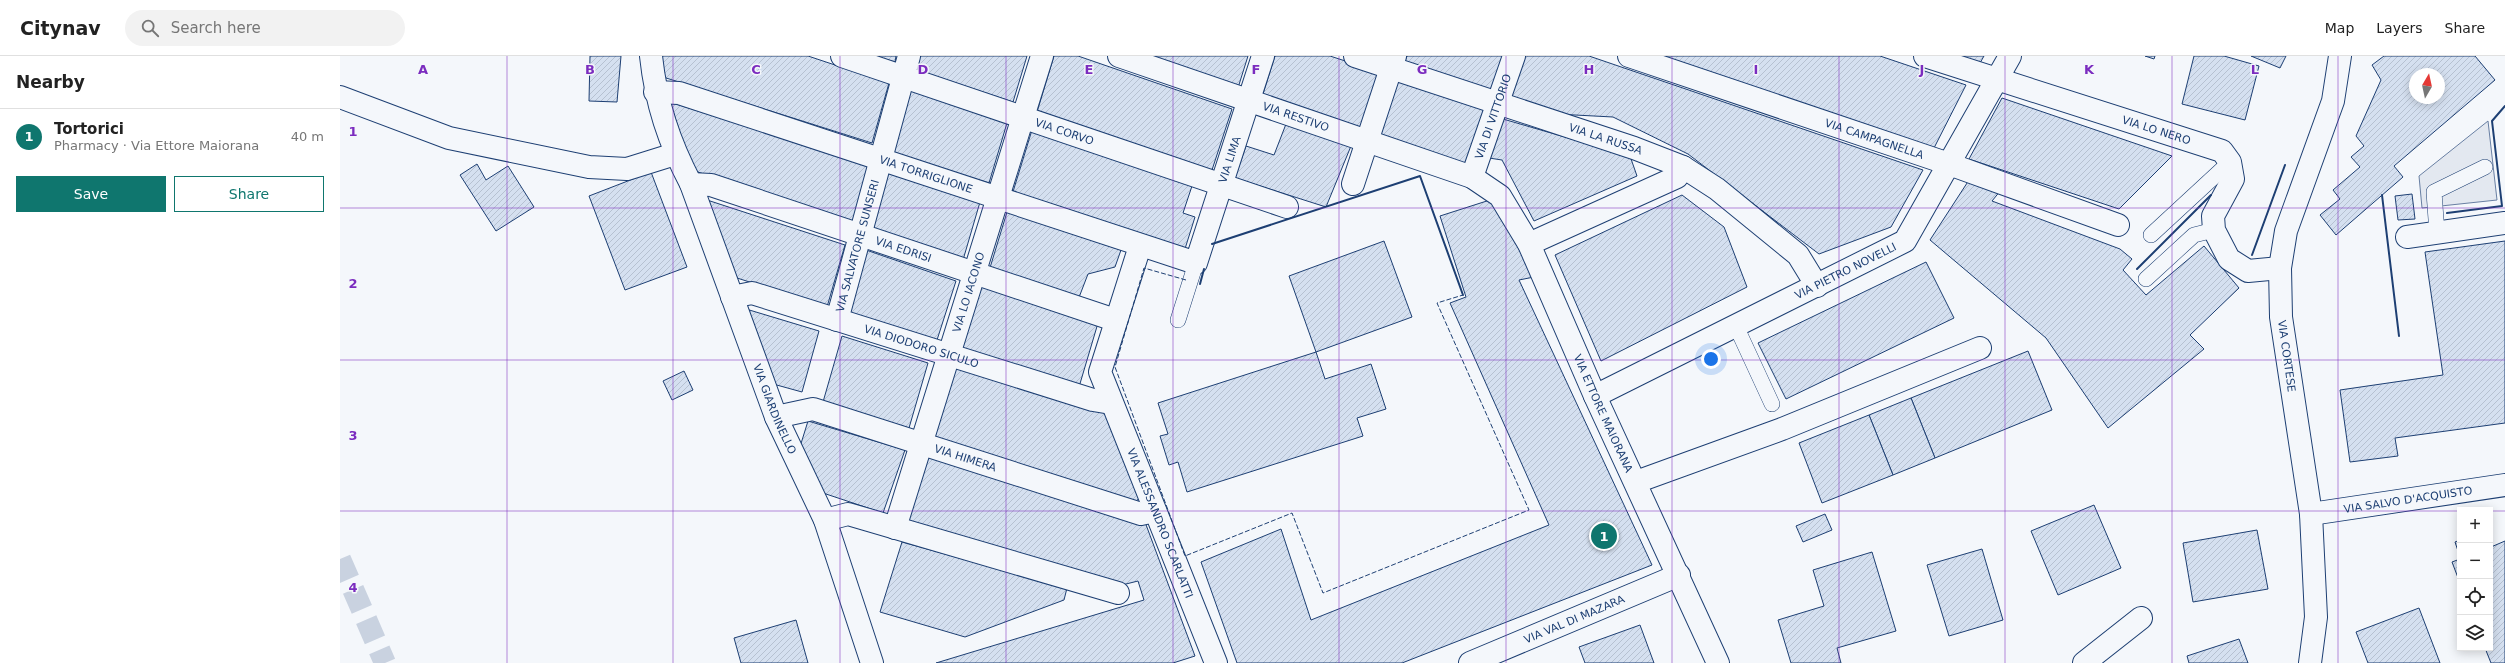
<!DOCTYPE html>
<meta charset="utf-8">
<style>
:root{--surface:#fff;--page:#f2f2f2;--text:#222;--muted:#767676;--line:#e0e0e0;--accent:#0f766e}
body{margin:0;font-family:"DejaVu Sans",sans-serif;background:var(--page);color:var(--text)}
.controls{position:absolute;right:12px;bottom:12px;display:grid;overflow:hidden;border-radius:0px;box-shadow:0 2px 10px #0003}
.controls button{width:36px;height:36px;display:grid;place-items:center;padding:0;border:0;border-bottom:1px solid var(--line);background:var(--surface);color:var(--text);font:20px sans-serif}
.compass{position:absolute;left:2069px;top:12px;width:36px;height:36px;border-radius:50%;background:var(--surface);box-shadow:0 2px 10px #0003;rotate:9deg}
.you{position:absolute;left:1371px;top:303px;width:14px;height:14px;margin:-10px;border:3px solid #fff;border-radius:50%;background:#1a73e8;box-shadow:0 0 0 6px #1a73e833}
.badge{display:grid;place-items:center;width:26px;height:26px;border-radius:50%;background:var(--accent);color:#fff;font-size:13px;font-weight:700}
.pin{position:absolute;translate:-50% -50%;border:2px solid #fff;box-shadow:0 1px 4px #0006}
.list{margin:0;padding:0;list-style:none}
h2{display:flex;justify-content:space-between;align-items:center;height:52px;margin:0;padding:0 16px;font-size:17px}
h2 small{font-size:13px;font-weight:400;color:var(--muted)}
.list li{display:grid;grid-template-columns:26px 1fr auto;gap:12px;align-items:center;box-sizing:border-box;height:56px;padding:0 16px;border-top:1px solid var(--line)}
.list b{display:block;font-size:15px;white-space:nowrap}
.list p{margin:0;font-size:13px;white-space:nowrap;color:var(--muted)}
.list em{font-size:13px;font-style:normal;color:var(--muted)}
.actions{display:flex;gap:8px;padding:12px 16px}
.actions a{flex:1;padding:9px 0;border:1px solid var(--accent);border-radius:0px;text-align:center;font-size:14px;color:var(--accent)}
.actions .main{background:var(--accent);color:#fff}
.icon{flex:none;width:22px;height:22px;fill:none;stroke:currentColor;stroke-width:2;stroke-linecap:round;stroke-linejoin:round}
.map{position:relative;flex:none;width:2165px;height:607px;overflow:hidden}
header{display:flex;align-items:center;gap:24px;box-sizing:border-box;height:56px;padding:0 20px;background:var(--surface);border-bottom:1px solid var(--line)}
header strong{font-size:19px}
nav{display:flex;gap:22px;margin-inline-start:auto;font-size:14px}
.search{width:280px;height:36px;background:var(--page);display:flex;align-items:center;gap:10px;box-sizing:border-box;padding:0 14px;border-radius:22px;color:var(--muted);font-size:15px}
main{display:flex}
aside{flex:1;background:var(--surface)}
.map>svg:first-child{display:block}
.parking{fill:#e3e8f0;stroke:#687fa3}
.building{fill:url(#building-hatch);stroke:#1d3f73;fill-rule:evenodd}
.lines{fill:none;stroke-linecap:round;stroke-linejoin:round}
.highway-tunnel{stroke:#c9d2e0;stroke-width:22;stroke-dasharray:22 11;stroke-linecap:butt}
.lane-casing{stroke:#1d3f73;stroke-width:16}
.street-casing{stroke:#1d3f73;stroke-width:24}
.lane{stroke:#f4f7fb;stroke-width:15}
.street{stroke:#f4f7fb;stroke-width:22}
.fence{stroke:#1d3f73;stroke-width:1;stroke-dasharray:5 2;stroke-linecap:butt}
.wall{stroke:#1d3f73;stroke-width:2}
.grid{fill:none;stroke:#7b2cbf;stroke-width:1;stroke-opacity:0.55}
.labels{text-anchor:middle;stroke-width:3;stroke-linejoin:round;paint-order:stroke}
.street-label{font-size:11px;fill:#1d3f73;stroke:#f4f7fb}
.grid-label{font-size:13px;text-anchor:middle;font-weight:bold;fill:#7b2cbf;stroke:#f4f7fb;stroke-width:3;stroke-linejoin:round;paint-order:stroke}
</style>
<header>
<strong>Citynav</strong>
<div class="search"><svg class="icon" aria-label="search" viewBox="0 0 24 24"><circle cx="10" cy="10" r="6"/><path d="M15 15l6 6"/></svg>Search here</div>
<nav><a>Map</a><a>Layers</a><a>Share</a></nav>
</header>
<main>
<aside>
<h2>Nearby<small></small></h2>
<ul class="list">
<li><span class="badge">1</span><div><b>Tortorici</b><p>Pharmacy · Via Ettore Maiorana</p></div><em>40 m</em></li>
</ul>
<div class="actions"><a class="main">Save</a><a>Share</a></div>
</aside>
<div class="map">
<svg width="2165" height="607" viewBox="0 0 2165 607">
<defs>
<pattern id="building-hatch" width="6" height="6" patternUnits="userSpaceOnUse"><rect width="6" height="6" fill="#d5e0f0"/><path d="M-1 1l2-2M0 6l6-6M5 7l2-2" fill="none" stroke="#b6c1d1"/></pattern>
</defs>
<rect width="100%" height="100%" fill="#f4f7fb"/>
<!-- parking -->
<polygon class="parking" points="2148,65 2157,144 2082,152 2079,120"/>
<!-- building -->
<g class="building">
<polygon points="250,0 281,0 277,46 249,45"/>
<polygon points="321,0 468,0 549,27 532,87 323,21"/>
<polygon points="535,0 556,0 555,6"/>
<polygon points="577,0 687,0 673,46 573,13"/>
<polygon points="714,0 738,0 892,53 871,117 697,56"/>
<polygon points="797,0 908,0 897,35"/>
<polygon points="935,0 990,0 1042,17 1025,74 923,38"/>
<polygon points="1067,0 1165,0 1152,38 1064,8"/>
<polygon points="1185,0 1249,0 1583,114 1551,171 1479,198 1348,98 1273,61 1216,58 1167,42"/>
<polygon points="1320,0 1540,0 1626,29 1593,94"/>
<polygon points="1618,0 1644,0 1640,7"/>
<polygon points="1805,0 1815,0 1814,3"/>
<polygon points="1854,0 1884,0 1919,10 1905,64 1842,48"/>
<polygon points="1911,0 1946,0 1940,12"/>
<path d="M2044,0H2135L2155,24L2054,110L2063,121L1996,179L1980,159L2000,143L1993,134L2020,111L2011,101L2024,90L2016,80L2041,24L2032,9ZM2075,18H2099V42H2075Z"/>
<polygon points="1059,22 1147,51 1125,110 1040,81"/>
<polygon points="571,34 667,67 649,127 552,98"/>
<polygon points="1662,42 1832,100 1779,153 1629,103"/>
<polygon points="330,46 529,109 512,168 352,114"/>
<polygon points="1163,63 1290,100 1297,120 1194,165 1162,104 1149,102"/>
<polygon points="946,68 1011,90 986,151 895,122 906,90 934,99"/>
<polygon points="692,74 853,127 843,157 855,161 844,196 672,139"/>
<polygon points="137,108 146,124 168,110 194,151 156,175 120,119"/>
<polygon points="547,115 640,146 623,204 529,174"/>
<polygon points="311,116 347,211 285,234 249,140"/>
<polygon points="1629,124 1661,134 1652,145 1780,193 1792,203 1783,214 1806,239 1864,190 1899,232 1850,279 1864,293 1768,372 1706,282 1590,184"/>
<polygon points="2072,138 2075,163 2058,164 2055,140"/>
<polygon points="1342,139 1384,171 1407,231 1261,305 1215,199"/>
<polygon points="364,143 505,189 487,251 394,221"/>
<polygon points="1153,143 1175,177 1194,221 1179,224 1312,509 1062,607 897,607 861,506 941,473 971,564 1209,469 1110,247 1126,241 1100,160"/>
<polygon points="667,156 781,194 775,211 748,218 738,244 649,215"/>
<polygon points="1044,185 1072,261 976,296 949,220"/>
<polygon points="2165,185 2165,367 2055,382 2058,400 2010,406 2000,334 2103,319 2085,196"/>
<polygon points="526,194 616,225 597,284 507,258"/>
<polygon points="1586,206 1614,262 1446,343 1418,287"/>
<polygon points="641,230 758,267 739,331 621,295"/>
<polygon points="406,253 479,275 462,336 433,328"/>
<polygon points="502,280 588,307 569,372 483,346"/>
<polygon points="1688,295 1712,354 1595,402 1571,342"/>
<polygon points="976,296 985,323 1031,308 1046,353 1017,362 1023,380 847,436 838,406 829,409 820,380 828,378 818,347"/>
<polygon points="616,310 766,357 800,442 793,447 594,384"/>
<polygon points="344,315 353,334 332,344 323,325"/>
<polygon points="1571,342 1595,402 1553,419 1529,359"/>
<polygon points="1529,359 1553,419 1482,447 1459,387"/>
<polygon points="468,365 565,394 543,457 480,436 459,394"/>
<polygon points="589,400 805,466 855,600 833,607 596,607 804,544 798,525 778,530 567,467"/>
<polygon points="1754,449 1781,512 1718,539 1691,475"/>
<polygon points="1485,458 1492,474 1463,486 1456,470"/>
<polygon points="1917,474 1928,533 1853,546 1843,487"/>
<polygon points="2120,484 2120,501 2115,486"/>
<polygon points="2165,485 2165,607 2151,607 2145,592 2150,592 2150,487 2151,491"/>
<polygon points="562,486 727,532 724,544 625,581 540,556"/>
<polygon points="1642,493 1663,564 1609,580 1587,509"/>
<polygon points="1532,496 1556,575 1497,592 1501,607 1451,607 1438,564 1484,550 1473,514"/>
<polygon points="2120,503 2120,527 2112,506"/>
<polygon points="2079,552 2100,607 2028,607 2016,576"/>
<polygon points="456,564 468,607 401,607 394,582"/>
<polygon points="1300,569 1314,607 1245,607 1239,591"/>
<polygon points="1899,583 1908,607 1849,607 1847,600"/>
</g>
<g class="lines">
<!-- highway-tunnel -->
<polyline class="highway-tunnel" points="0,503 45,607"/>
<!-- lane casing -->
<g class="lane-casing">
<g id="lane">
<polyline points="2097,177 2094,136 2145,111"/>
<polyline points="1811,179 1890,106"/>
<polyline points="1806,223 1854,179 1874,174"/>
<polyline points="838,264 856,207"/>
<polyline points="1396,270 1432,348"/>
</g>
</g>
<!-- street casing -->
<g class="street-casing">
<g id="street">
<path id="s1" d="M311,0C316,47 329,86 351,128L436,361L485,464L532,607"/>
<path id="s2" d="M502,0L947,151"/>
<path id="s3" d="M779,0L1132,121L1160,140L1189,188L1255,340L1378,607"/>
<path id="s4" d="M1015,0L1294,92L1343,111L1377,133L1458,199L1477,230"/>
<path id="s5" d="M1289,0L1609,108L1778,169"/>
<path id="s6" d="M1585,0L1882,95L1890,106L1893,123L1873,160L1874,174L1889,203L1908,215L1940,212"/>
<path id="s7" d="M315,36L339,37L856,207L923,0"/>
<polyline points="0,41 109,82 249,111 287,113 335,98"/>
<path id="s8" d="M1132,121L1174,0"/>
<path id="s9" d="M351,128L371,129L775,264"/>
<polyline points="1013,128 1055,0"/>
<polyline points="2067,181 2165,167"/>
<polyline points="1189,188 1337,121 1343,111"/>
<path id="s10" d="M800,190L760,316L876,607"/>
<path id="s11" d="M392,241L412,237L753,344L771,347"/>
<path id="s12" d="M497,264L569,0"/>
<path id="s13" d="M1255,340L1565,185L1670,0"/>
<path id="s14" d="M436,361L473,353L801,458L815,455"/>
<polyline points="1296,426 1442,373 1640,292"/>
<path id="s15" d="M1971,458L2165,429"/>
<polyline points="485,464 508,458 778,537"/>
<path id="s16" d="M555,472L702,0"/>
<path id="s17" d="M1130,607L1339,519"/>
<polyline points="1744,607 1801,562"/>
<polyline points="1970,607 1976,561 1971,458 1941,261 1940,212 1946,175 1993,45 2000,0"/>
</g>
</g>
<!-- lane -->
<use href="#lane" class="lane"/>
<!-- street -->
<use href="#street" class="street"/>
<!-- fence -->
<polyline class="fence" points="846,224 804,212 775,311 845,500 952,457 983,537 1189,454 1097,247 1123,239"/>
<!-- wall -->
<g class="wall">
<polyline points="2042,139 2059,280"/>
<polyline points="2107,157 2162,150 2152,65 2165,50"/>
<polyline points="872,188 1080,120 1123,239"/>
<polyline points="1912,199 1945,109"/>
<polyline points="1797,213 1871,139"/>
<polyline points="860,228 864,213"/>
</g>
</g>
<!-- grid -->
<path class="grid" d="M167,0V607M333,0V607M500,0V607M666,0V607M833,0V607M999,0V607M1166,0V607M1332,0V607M1499,0V607M1665,0V607M1832,0V607M1998,0V607M0,152H2165M0,304H2165M0,455H2120M2150,455H2165"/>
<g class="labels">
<!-- street labels -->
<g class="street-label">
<text dy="4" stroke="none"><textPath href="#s3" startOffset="187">VIA RESTIVO</textPath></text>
<text dy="4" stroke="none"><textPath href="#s8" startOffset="64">VIA DI VITTORIO</textPath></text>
<text dy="4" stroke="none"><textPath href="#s2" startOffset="235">VIA CORVO</textPath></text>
<text dy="4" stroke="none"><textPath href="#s6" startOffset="243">VIA LO NERO</textPath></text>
<text dy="4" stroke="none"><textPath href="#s4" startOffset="264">VIA LA RUSSA</textPath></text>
<text dy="4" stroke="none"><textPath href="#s5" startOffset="259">VIA CAMPAGNELLA</textPath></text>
<text dy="4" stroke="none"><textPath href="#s7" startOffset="677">VIA LIMA</textPath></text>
<text dy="4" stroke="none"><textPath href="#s7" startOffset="284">VIA TORRIGLIONE</textPath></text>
<text dy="4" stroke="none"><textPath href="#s12" startOffset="77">VIA SALVATORE SUNSERI</textPath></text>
<text dy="4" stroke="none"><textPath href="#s9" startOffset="223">VIA EDRISI</textPath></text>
<text dy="4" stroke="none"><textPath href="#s13" startOffset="280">VIA PIETRO NOVELLI</textPath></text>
<text dy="4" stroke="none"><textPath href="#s16" startOffset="247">VIA LO IACONO</textPath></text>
<text dy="4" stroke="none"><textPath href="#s11" startOffset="198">VIA DIODORO SICULO</textPath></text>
<text transform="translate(1947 300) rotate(82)" y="4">VIA CORTESE</text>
<text dy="4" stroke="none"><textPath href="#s1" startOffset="375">VIA GIARDINELLO</textPath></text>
<text dy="4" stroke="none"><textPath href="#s3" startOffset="648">VIA ETTORE MAIORANA</textPath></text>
<text dy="4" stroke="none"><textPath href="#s14" startOffset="198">VIA HIMERA</textPath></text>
<text dy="4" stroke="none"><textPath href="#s15" startOffset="98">VIA SALVO D'ACQUISTO</textPath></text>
<text dy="4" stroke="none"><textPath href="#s10" startOffset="295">VIA ALESSANDRO SCARLATTI</textPath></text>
<text dy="4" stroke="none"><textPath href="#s17" startOffset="113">VIA VAL DI MAZARA</textPath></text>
</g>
</g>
<g class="grid-label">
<text x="83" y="18">A</text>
<text x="250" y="18">B</text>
<text x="416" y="18">C</text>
<text x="583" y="18">D</text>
<text x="749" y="18">E</text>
<text x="916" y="18">F</text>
<text x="1082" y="18">G</text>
<text x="1249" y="18">H</text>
<text x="1416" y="18">I</text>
<text x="1582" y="18">J</text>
<text x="1749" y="18">K</text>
<text x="1915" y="18">L</text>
<text x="13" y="80">1</text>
<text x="13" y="232">2</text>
<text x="13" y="384">3</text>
<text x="13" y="536">4</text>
</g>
</svg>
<div class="controls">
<button>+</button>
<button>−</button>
<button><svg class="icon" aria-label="locate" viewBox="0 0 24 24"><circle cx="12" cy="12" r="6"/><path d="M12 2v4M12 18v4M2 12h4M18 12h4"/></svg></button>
<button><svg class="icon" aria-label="layers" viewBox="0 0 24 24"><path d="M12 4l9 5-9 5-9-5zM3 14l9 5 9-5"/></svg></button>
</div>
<svg class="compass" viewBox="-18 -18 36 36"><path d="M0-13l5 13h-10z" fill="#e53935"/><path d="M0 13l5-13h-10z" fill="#767676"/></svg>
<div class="you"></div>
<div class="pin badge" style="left:1264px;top:480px">1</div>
</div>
</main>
